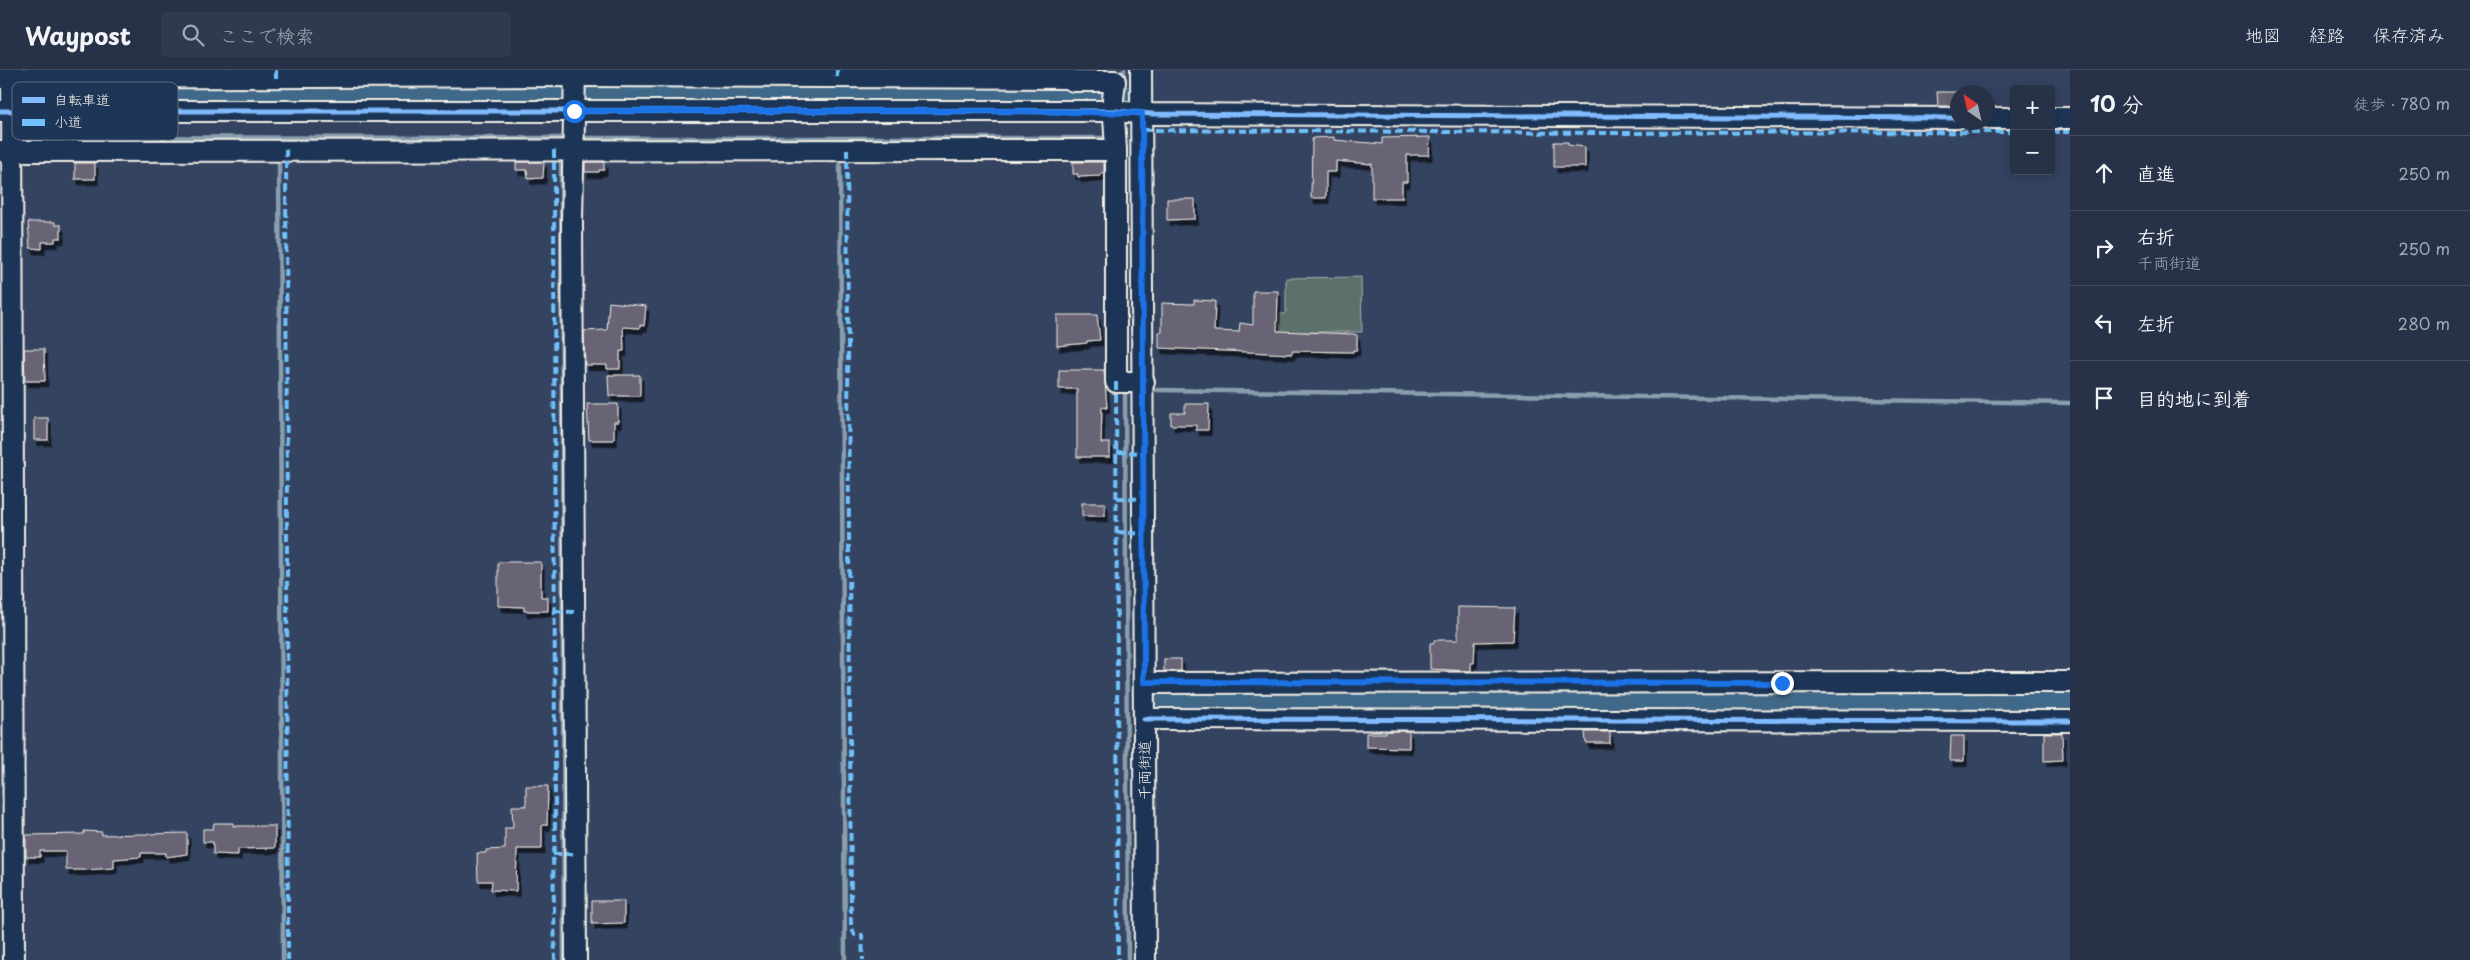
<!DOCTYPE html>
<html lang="ja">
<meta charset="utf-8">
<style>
:root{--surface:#273248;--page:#2f3a4f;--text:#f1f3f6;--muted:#a4aab4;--line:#434d60}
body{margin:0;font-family:"Playpen Sans","Klee One",sans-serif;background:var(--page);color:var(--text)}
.controls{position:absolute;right:15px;top:15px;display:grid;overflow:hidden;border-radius:5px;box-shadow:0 2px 12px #0003}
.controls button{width:45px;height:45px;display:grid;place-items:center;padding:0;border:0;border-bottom:1px solid var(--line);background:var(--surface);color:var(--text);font:25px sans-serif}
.compass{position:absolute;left:1950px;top:15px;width:45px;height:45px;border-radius:50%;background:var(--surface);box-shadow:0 2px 12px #0003;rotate:326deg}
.stop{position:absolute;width:15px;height:15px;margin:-11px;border:4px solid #1a73e8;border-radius:50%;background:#fff}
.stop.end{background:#1a73e8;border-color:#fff;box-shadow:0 1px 5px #0008}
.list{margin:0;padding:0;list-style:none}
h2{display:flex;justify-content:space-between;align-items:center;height:65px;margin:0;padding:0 20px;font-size:21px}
h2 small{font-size:16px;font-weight:400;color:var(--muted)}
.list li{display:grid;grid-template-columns:32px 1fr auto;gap:15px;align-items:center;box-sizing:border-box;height:75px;padding:0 20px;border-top:1px solid var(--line)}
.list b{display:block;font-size:19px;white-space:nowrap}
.list p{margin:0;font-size:16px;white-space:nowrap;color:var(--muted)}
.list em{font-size:16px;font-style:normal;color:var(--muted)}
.icon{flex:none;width:28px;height:28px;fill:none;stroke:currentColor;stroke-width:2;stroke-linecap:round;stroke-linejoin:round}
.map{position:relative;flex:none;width:2070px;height:890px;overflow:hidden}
header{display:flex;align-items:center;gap:30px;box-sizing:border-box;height:70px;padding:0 25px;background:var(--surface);border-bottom:1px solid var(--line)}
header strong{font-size:24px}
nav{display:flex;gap:28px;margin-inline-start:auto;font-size:18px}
.search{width:350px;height:45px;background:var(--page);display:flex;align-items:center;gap:12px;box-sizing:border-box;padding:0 18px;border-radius:5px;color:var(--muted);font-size:19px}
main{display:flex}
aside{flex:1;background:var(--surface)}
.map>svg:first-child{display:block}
.green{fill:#5d716c;stroke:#a8b1aa}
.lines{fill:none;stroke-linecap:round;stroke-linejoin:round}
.stream{stroke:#899fae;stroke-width:4.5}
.canal{stroke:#416888;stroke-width:16}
.river{stroke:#416888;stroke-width:28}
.building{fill:#686374;stroke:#f4f1e8;filter:url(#shadow)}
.minor-casing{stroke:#f4f1e8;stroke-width:24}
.minor{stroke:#1d3557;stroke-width:20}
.quiet{stroke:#70c2fc;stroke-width:4;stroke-dasharray:8 4;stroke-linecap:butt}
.cycleway-casing{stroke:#1d3557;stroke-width:8}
.cycleway{stroke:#80bcff;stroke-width:5}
.route{stroke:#1a73e8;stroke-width:6}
.labels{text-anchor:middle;stroke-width:4.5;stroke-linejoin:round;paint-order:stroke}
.street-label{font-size:15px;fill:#f4f1e8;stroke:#1d3557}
.key{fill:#1d3557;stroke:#5e6d82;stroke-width:1}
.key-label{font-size:14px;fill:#f4f1e8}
</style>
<header>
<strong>Waypost</strong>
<div class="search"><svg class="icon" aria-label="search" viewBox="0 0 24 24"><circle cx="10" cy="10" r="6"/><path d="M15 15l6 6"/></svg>ここで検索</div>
<nav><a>地図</a><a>経路</a><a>保存済み</a></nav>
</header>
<main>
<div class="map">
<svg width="2070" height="890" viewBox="0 0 2070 890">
<defs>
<filter id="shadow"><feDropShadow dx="3" dy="5.5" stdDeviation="0" flood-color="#0009"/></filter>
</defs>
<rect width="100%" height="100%" fill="#344360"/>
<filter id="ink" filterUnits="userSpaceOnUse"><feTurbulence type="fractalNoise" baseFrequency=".02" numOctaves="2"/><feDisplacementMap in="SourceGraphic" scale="10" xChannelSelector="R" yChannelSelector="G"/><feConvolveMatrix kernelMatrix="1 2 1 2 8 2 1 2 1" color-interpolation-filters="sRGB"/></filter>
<g filter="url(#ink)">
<!-- green -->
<polygon class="green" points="1361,207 1362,262 1280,262 1280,244 1284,244 1286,241 1286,208"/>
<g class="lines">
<!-- stream -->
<g class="stream">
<polyline points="562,15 562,23"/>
<polyline points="844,21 845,15"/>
<polyline points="282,23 282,16"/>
<polyline points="1124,23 1124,0"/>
<polyline points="1958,56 1988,56"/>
<polyline points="16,67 569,68"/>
<polyline points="579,68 1106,68"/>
<polyline points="279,86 283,890"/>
<polyline points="561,87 564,890"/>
<polyline points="840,90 845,890"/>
<polyline points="1125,316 1128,890"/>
<polyline points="1157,320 2070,333"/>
</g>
<!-- canal -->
<polyline class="canal" points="0,23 844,21 1124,23"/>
<!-- river -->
<polyline class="river" points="1159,632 2070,632"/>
</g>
<!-- building -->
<g class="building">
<polygon points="1937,22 1957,22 1956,36 1938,36"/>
<polygon points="1334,67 1334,70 1382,74 1382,68 1430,67 1429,85 1407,85 1407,112 1402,112 1402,128 1372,128 1372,94 1336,91 1336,102 1326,102 1326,128 1311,128 1312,70 1313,68"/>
<polygon points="1554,72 1568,72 1568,75 1585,77 1585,97 1554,97"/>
<polygon points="516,92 544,92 543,108 528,109 527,100 516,100"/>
<polygon points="585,92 604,92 604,100 599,100 599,102 585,102"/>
<polygon points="1073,92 1104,92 1104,103 1101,103 1101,106 1078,107 1078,104 1073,104"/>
<rect x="75" y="93" width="20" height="16"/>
<polygon points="1167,129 1195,129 1195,149 1167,150"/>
<polygon points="28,152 55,152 55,155 61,155 61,168 55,168 55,172 42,172 42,179 30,178"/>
<polygon points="1253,221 1278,221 1277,261 1353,264 1357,265 1357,280 1353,280 1353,282 1292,281 1292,284 1159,278 1159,262 1162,262 1162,233 1194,234 1194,230 1215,231 1214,261 1239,262 1240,253 1253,255"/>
<polygon points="609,232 646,236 644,256 640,255 640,258 623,257 624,281 620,281 620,299 607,299 607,295 585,295 584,261 607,260"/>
<polygon points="1057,245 1097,245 1100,270 1087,271 1087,273 1057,276"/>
<polygon points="24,279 44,279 45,311 25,311"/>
<polygon points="1059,300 1104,300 1107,338 1102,337 1101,373 1110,373 1110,387 1077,387 1077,319 1059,319"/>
<polygon points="608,305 640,305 640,326 609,326"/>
<polygon points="587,334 618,334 618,352 614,352 614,370 589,370"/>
<polygon points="1185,334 1209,334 1208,360 1196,360 1196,355 1171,355 1171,343 1185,343"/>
<rect x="34" y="348" width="14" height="22"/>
<rect x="1082" y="433" width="23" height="13"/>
<polygon points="498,492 541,492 541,527 548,527 548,541 524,541 524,537 498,536"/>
<polygon points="1458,537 1515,538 1513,571 1475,572 1474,593 1471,593 1471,601 1430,599 1430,573 1434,573 1434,570 1458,570"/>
<rect x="1164" y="589" width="17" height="12"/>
<polygon points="1386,661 1409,661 1409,678 1366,677 1366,663 1386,663"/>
<polygon points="1585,662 1610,662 1610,673 1586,673"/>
<polygon points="2044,663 2062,663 2063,690 2044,691"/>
<polygon points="1951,666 1964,666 1964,691 1950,691"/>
<polygon points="526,716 548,716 547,755 542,755 542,779 517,779 516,821 491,820 492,811 478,811 477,783 486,783 486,780 505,779 505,758 513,758 512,736 526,736"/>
<polygon points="214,753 233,753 233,756 275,756 275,778 238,779 238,785 213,784 213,772 203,772 203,759 213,759"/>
<polygon points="84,761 102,762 102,765 187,763 187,784 166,787 166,783 141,783 141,787 114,789 114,798 84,800 66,800 66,781 40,781 40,787 26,787 26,765 84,764"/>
<polygon points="592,831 624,831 624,853 592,854"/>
</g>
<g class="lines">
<!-- minor casing -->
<g class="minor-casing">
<g id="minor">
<polyline points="12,0 14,890"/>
<polyline points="575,0 572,150 576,890"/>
<polyline points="1141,0 1145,890"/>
<polyline points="0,8 575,6 1069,8 1073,11 1115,11 1113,29 1116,80 1116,312 1144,312"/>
<polyline points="0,41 1114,41 1152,44 1958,48"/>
<polyline points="1988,48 2014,48"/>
<polyline points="2051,48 2070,48"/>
<polyline points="0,81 1116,80"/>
<polyline points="1144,613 2070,612"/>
<polyline points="1144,649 2070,651"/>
</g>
</g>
<!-- minor -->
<use href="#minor" class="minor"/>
<!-- quiet -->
<g class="quiet">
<polyline points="837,7 837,0"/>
<polyline points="276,8 276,0"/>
<polyline points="1143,60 1594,63 2014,62"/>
<polyline points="2051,62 2070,62"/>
<polyline points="286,79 288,890"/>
<polyline points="847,79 851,857 855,865 862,865 863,890"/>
<polyline points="554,80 555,776 553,784 555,890"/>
<polyline points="1116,312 1118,890"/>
<polyline points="1117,382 1144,383"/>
<polyline points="1117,428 1145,429"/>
<polyline points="1117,462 1145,464"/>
<polyline points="555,541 574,542"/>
<polyline points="553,784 576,784"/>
</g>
<!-- cycleway casing -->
<g class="cycleway-casing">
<g id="cycleway">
<polyline points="0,41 1114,41 1152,44 1958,48"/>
<polyline points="1144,649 2070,651"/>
</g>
</g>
<!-- cycleway -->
<use href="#cycleway" class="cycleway"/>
</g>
</g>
<g class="lines" filter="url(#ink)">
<!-- route -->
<polyline class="route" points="574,41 1003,41 1142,43 1144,612 1782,613"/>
</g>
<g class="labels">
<!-- street labels -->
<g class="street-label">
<text transform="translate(1145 700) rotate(-90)" y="5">千両街道</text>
</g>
</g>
<!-- legend -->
<rect x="12" y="12" width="166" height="58" rx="8" class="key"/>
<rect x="22" y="27" width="23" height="6" fill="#80bcff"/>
<rect x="22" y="49" width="23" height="7" fill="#70c2fc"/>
<g class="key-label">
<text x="54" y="35">自転車道</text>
<text x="54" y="57">小道</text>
</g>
</svg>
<div class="controls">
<button>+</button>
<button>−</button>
</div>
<svg class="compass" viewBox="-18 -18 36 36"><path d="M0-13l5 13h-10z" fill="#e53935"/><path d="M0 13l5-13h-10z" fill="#a4aab4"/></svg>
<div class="stop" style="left:574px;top:41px"></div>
<div class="stop end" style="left:1782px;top:613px"></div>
</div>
<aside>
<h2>10 分<small>徒歩 · 780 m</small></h2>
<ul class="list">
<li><svg class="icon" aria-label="ahead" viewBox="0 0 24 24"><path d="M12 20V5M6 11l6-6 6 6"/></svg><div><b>直進</b></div><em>250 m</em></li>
<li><svg class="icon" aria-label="right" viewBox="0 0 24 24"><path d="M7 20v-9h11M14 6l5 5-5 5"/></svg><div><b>右折</b><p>千両街道</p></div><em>250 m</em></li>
<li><svg class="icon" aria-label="left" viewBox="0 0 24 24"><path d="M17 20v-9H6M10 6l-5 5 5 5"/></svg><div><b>左折</b></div><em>280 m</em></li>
<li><svg class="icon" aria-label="arrive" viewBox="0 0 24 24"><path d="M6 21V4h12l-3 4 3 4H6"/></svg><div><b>目的地に到着</b></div></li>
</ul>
</aside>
</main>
